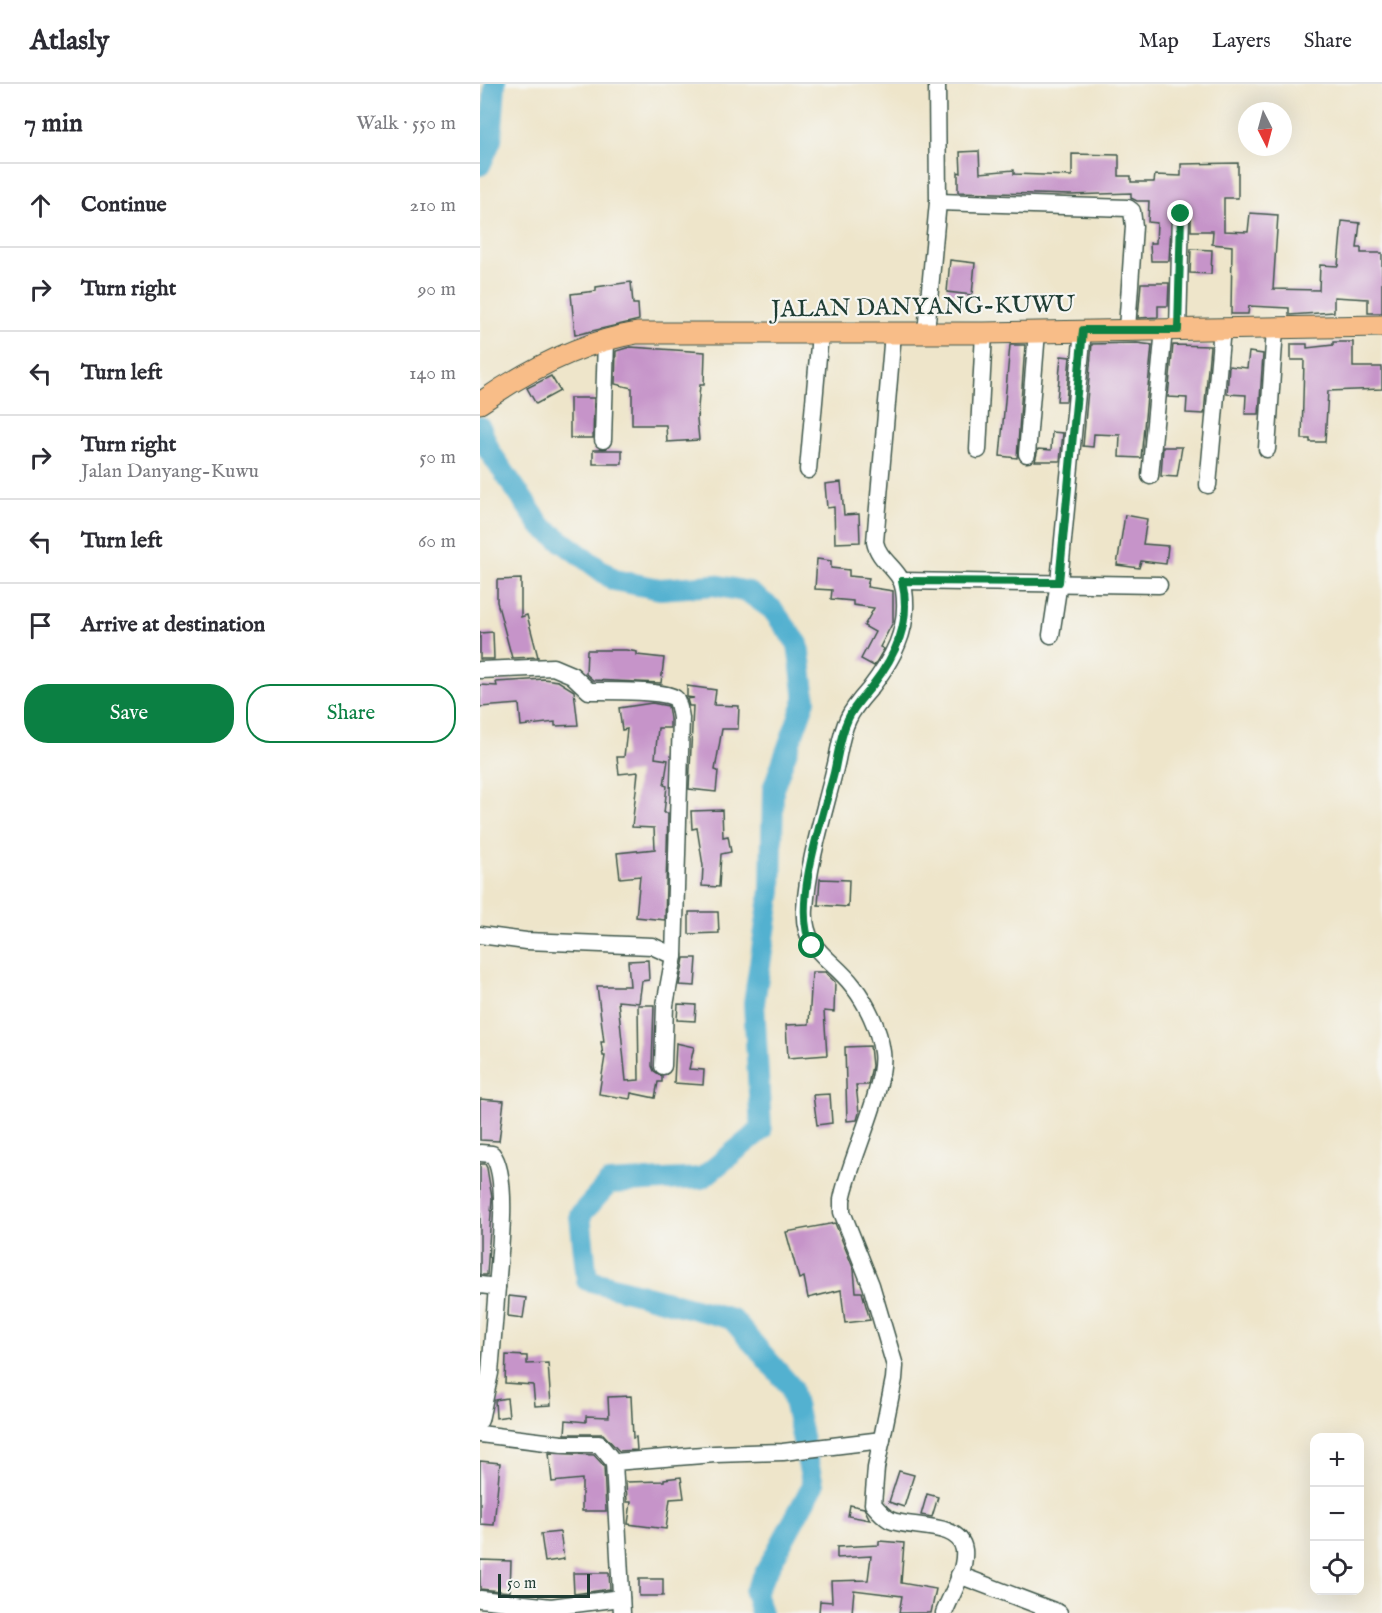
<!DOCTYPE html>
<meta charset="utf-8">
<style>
:root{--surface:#fff;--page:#f2f2f3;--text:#2b2b33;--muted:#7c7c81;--line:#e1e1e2;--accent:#0b8043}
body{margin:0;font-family:"IM FELL English",serif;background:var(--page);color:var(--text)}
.controls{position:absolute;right:18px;bottom:18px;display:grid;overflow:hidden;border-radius:12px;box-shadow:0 6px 24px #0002}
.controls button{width:54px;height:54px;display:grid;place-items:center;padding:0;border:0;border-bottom:2px solid var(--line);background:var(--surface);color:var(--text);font:30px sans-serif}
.compass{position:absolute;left:758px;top:18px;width:54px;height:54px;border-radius:50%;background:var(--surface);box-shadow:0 6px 24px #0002;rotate:174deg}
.scale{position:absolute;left:18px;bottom:15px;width:92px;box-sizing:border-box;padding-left:6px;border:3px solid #1f3d34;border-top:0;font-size:16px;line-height:21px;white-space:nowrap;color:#1f3d34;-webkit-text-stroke:4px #f6f6f2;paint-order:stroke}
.stop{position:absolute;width:18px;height:18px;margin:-14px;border:4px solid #0b8043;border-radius:50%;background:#fff}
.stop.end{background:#0b8043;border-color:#fff;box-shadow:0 2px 6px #0008}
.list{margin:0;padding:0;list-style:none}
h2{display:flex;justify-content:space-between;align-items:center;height:78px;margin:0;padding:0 24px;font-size:26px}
h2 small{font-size:20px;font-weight:400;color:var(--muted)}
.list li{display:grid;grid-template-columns:39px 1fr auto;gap:18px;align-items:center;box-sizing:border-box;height:84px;padding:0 24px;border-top:2px solid var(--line)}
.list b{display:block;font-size:22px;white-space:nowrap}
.list p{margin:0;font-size:20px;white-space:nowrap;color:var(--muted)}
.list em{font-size:20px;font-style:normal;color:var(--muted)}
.actions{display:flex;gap:12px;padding:18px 24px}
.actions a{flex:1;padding:14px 0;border:2px solid var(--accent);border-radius:24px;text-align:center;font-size:21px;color:var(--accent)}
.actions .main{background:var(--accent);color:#fff}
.icon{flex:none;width:33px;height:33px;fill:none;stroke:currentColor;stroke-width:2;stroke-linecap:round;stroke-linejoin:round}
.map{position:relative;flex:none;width:902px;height:1529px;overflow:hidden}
header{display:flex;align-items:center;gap:36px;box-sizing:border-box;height:84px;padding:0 30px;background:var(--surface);border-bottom:2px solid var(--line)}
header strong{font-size:28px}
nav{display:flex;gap:33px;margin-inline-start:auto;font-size:21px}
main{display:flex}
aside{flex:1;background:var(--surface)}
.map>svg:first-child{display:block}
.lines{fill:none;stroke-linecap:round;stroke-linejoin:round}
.river{stroke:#52b1d0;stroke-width:22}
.building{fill:#c694c9}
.minor-casing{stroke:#3e564a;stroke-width:19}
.major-casing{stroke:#3e564a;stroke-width:23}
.minor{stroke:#fff;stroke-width:16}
.major{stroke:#f8bd88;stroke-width:21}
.route{stroke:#0b8043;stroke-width:8}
.labels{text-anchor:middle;stroke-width:4.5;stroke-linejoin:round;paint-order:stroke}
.street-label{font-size:24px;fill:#1f3d34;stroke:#f6f6f2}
</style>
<header>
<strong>Atlasly</strong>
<nav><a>Map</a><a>Layers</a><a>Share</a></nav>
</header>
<main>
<aside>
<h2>7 min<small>Walk · 550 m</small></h2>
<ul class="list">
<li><svg class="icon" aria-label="ahead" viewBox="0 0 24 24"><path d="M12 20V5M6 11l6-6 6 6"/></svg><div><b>Continue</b></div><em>210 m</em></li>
<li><svg class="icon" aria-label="right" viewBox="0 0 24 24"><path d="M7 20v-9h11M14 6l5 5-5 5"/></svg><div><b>Turn right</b></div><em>90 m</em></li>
<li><svg class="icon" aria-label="left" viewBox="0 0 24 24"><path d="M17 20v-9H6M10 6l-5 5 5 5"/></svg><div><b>Turn left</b></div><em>140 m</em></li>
<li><svg class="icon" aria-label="right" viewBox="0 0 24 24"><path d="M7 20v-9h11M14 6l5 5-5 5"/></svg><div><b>Turn right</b><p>Jalan Danyang-Kuwu</p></div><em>50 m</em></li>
<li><svg class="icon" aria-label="left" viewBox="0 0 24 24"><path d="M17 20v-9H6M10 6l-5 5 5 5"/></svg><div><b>Turn left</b></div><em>60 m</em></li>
<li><svg class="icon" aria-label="arrive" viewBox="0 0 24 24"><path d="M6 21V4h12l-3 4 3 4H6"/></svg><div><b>Arrive at destination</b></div></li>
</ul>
<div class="actions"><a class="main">Save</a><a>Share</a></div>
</aside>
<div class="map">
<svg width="902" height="1529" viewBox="0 0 902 1529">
<rect width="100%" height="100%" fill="#f6f6f2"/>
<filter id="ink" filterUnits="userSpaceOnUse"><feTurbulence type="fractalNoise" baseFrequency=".0167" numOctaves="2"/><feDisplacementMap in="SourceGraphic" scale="12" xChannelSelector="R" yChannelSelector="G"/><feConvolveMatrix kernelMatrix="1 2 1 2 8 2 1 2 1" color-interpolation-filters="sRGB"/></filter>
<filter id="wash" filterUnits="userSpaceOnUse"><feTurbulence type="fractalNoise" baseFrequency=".008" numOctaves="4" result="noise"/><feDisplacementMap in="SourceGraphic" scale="24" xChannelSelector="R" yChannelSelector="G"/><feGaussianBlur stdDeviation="1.35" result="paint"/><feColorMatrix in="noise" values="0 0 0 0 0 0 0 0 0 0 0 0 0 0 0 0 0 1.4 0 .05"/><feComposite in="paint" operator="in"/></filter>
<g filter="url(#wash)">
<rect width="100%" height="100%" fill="#eee5ca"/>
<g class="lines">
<!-- river -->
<g class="river">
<polyline points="0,81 11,56 15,0"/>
<polyline points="0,343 10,368 61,442 134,496 180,505 234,501 268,508 292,525 318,560 325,616 293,705 291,807 274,919 281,1046 222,1094 129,1099 100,1131 107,1196 252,1235 311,1303 333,1401 275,1508 281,1529"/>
</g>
</g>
<g id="blocks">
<!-- building -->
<g class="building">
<polygon points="499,67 500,89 534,86 534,90 592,92 592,70 639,71 639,92 651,92 651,98 674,98 675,91 701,92 701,80 758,79 758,114 744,114 744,147 768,148 770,129 798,131 793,205 839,206 840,181 858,182 862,137 880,139 877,164 881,164 881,169 902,169 902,229 888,229 888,215 854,213 854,228 809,231 809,224 769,222 768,230 751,230 752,162 732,160 733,147 711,147 711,130 707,121 701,120 692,125 689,177 671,177 670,159 676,159 677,139 668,138 669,117 657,117 651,114 651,109 591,111 478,108 478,88 481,89 480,68"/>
<polygon points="711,165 732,166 731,190 710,189"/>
<polygon points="470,176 495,179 492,211 467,208"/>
<polygon points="151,198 153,220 158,220 159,236 95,251 91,210 116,207 116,203"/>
<polygon points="661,199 689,199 688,222 678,222 678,233 658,234"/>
<polygon points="853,258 873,258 873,283 902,283 902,305 848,307 845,358 830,358 830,355 822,355 824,276 811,276 811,260 827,260 827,264 853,261"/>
<polygon points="657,259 672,261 661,374 639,373 640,351 614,350 613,363 603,362 612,260"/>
<polygon points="530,261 545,261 537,374 520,372"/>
<polygon points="693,261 730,262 724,330 706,329 707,314 688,313"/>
<polygon points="150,263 225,268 224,301 220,301 217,335 219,356 187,358 186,341 152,341 152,304 135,300 136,267"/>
<polygon points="769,268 783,270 779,330 765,330 766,311 747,310 749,282 767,284"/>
<polygon points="581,272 590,273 586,317 577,317"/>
<polygon points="71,292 80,307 56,320 47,304"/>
<polygon points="90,314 114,314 113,354 90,354"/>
<polygon points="572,348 583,349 580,377 555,377 558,365 571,366"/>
<polygon points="683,363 702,363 697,393 681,392"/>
<rect x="113" y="366" width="29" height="14"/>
<polygon points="361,398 364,431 379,430 380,458 355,459 354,423 347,424 345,400"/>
<polygon points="645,431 667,435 663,460 688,462 686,480 661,477 659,484 637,481"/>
<polygon points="337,475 351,477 351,484 369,486 369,492 389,494 387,503 413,507 413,538 400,563 404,565 394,582 381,575 395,548 384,542 394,524 373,521 373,517 351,515 352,506 335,505"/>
<polygon points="41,495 41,533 47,531 58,573 32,574 17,518 17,496"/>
<polygon points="13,548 14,575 0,575 0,549"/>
<polygon points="107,566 146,566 157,568 157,571 184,574 181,599 113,596 106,590"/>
<polygon points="64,595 78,597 94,607 98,641 75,642 75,638 41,642 39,620 0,623 0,601 17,602 16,598"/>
<polygon points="207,602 236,606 234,621 259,622 258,645 242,645 235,686 238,687 236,708 209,705 213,622 209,622 207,615 214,614 207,613"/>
<polygon points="172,619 188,622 190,635 190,644 178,644 175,674 188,676 184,701 187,702 184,729 188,729 185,836 156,833 160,792 140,794 137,769 175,765 174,744 152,743 158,688 139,690 137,673 144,673 147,645 142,646 139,624"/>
<polygon points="242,726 243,753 248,752 251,768 241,770 239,803 222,802 223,782 217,744 212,745 211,727"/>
<polygon points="340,795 369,796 368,823 338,821"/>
<polygon points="209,828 238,828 239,849 209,850"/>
<polygon points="204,874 217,874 215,902 199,901"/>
<polygon points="168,876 169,896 162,897 159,919 138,917 146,997 159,996 158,921 174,921 172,982 174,987 182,992 182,998 178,998 175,1014 151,1009 150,1015 119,1010 125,972 123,972 121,958 124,958 117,902 150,902 148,877"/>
<polygon points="332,888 345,888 355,898 354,928 344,927 347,971 308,974 306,941 329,940"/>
<polygon points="198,920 216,921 215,937 197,936"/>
<polygon points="196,959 214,963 209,985 224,986 223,1001 194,999"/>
<polygon points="390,962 392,982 388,1001 376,1001 379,1029 377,1036 367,1037 365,963"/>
<polygon points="350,1010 352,1039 337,1041 333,1011"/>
<polygon points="0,1015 24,1017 19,1057 0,1056"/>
<polygon points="0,1080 5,1080 7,1084 12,1114 7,1191 0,1191"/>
<polygon points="355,1139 374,1186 376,1208 382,1208 390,1236 365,1239 361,1206 328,1214 324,1193 319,1195 306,1148"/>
<polygon points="29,1212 46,1214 43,1234 28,1232"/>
<polygon points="26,1271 47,1272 47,1280 68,1279 71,1321 55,1322 53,1301 25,1299"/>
<polygon points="151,1312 153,1354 156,1353 157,1366 139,1367 123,1350 85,1350 86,1336 106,1338 106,1332 129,1333 128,1313"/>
<polygon points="27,1314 29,1332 16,1334 15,1316"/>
<polygon points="69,1369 114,1371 124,1382 126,1427 102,1427 102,1395 72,1398"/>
<polygon points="0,1377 20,1379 14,1441 0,1440"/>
<polygon points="419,1387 434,1391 424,1423 409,1418"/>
<polygon points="201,1393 204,1414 190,1415 186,1445 148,1440 151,1418 147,1418 146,1398 184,1397 184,1395"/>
<polygon points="447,1410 458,1413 452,1433 441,1431"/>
<polygon points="370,1421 384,1424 390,1436 368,1432"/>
<polygon points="80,1448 84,1475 65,1478 61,1450"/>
<polygon points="399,1457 424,1459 421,1499 456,1505 451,1529 419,1529 422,1512 374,1506 372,1529 339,1529 340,1517 352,1518 351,1497 388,1496 391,1472 357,1474 357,1463 399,1461"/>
<polygon points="0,1476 31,1477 30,1508 0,1505"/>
<polygon points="93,1489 129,1489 130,1505 94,1510"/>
<rect x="159" y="1495" width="24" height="17"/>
</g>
</g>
</g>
<g filter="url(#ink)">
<use href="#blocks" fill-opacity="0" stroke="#3e564a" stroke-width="1.5"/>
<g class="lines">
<!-- minor casing -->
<g class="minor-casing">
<g id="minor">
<polyline points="458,118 648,124 652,127 654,142 647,245"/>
<polyline points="698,246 701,130"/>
<path d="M413,249L395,458C399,478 421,485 424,506C430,546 412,576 389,606C381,615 373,624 368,635C360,651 359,671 354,688C343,733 328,779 325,825C322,866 352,874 373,902C387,920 399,945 402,968C407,1002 369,1077 362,1116V1128L391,1201L415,1282L414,1295L396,1384L393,1420C398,1426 403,1432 410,1436C430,1445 480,1437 484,1466C486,1487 471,1511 464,1529"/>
<polyline points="446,249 458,118 457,0"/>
<polyline points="123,356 126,256"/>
<polyline points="787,365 795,244"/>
<polyline points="498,366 504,249"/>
<polyline points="547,370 557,248"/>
<polyline points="328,386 340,250"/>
<polyline points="670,392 684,245"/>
<polyline points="728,401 742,244"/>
<polyline points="422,497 679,501"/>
<polyline points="571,551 579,498 603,246"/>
<path d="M0,586L73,583L92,591L109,607C123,607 189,606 196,615C199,620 200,629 201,634L194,872"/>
<polyline points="0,851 46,857 172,862 194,872 185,921 183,982"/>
<path d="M0,1069L12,1070C30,1091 19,1175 17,1203"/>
<polyline points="0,1201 17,1203 10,1289 0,1336"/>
<polyline points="0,1350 82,1360 119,1360 134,1378"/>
<polyline points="479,1491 579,1529"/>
<polyline points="0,1515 71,1523 141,1514"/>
<polyline points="142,1529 134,1378 235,1370 303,1368 402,1356"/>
</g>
</g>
<!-- major casing -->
<g class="major-casing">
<path id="major" d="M0,319C46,287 102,258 157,249H504L902,242"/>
</g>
<!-- minor -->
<use href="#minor" class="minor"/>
<!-- major -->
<use href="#major" class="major"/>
</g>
</g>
<g class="lines" filter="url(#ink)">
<!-- route -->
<path class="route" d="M332,862C310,825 344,729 354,689C358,671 360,652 368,635C373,623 383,613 392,602C416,571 432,538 422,497L579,498L603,246H698L701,130"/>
</g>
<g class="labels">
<!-- street labels -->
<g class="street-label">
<text transform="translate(443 222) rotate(-1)" y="8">JALAN DANYANG-KUWU</text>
</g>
</g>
</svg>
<div class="controls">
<button>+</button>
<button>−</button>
<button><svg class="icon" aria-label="locate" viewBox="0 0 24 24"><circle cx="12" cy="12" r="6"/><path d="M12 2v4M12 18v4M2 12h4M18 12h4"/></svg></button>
</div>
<svg class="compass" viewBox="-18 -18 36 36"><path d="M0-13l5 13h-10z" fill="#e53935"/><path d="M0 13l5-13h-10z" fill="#7c7c81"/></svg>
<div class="scale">50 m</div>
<div class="stop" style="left:332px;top:862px"></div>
<div class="stop end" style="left:701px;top:130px"></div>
</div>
</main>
